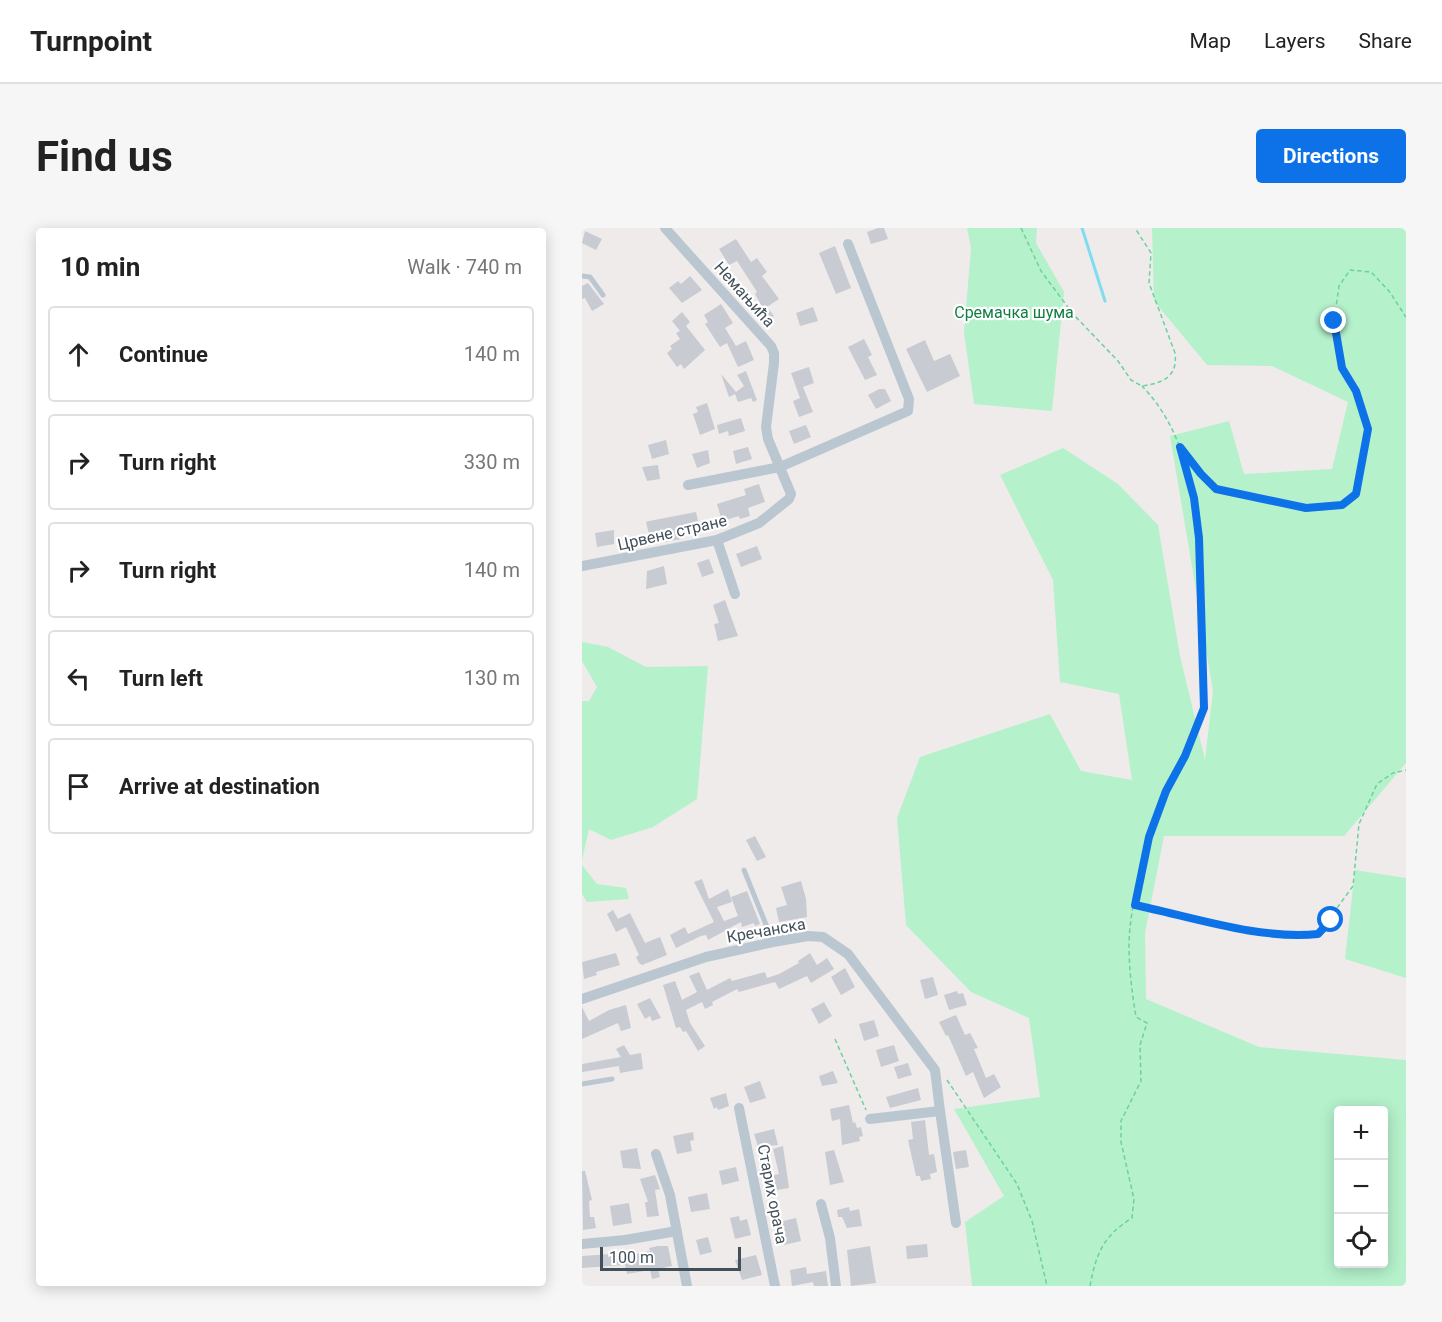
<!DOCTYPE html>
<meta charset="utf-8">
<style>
:root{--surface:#fff;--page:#f6f6f6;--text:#222;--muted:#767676;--line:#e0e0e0;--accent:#0d72e7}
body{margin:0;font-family:Roboto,sans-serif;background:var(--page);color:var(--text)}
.controls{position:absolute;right:18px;bottom:18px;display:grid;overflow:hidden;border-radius:6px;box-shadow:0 3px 15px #0003}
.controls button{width:54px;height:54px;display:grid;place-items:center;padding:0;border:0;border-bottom:2px solid var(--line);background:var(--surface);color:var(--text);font:30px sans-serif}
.scale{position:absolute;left:18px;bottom:15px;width:141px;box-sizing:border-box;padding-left:6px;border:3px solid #43505a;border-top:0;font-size:16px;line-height:21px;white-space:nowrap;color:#43505a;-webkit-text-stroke:4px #fff;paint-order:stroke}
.stop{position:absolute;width:18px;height:18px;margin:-14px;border:4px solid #0d72e7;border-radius:50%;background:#fff}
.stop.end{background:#0d72e7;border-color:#fff;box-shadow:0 2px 6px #0008}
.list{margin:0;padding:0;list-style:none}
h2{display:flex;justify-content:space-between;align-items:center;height:78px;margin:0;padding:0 24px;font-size:26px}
h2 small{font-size:20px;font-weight:400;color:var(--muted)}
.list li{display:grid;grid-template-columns:39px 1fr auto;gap:18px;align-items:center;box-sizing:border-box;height:96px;margin:0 12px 12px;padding:0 12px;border:2px solid var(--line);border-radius:6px}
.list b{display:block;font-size:22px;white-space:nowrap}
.list em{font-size:20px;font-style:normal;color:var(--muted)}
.icon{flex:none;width:33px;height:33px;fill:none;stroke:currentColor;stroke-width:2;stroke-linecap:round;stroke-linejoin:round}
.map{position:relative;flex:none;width:824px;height:1058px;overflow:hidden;border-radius:6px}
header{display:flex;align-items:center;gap:36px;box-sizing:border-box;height:84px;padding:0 30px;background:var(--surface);border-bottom:2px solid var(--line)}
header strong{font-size:28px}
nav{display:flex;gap:33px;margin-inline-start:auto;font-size:21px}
.intro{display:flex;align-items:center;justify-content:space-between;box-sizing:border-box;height:144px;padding:0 36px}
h1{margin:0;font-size:42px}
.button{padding:15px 27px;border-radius:6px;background:var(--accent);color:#fff;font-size:21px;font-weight:700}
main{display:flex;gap:36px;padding:0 36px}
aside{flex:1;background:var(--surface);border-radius:6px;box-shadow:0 3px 15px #0003}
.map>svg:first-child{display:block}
.green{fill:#b5f1cb;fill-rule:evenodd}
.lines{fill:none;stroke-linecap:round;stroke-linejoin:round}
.stream{stroke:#7fdcf1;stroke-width:3}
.building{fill:#c8cbd1}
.path{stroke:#6cd19c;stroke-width:1.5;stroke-dasharray:4.5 3;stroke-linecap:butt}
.service{stroke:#bbc7d0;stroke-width:5}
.minor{stroke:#bbc7d0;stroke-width:10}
.route{stroke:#0d72e7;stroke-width:8}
.labels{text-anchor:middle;stroke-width:4.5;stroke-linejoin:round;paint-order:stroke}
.street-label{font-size:16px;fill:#43505a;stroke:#fff}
.park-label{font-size:16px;fill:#107f45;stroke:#fff}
</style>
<header>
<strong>Turnpoint</strong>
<nav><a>Map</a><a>Layers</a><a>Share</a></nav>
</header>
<div class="intro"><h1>Find us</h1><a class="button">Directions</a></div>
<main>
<aside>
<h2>10 min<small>Walk · 740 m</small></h2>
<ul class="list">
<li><svg class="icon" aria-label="ahead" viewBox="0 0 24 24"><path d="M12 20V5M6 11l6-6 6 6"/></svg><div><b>Continue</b></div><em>140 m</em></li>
<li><svg class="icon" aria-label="right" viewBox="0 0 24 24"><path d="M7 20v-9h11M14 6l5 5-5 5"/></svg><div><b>Turn right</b></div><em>330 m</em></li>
<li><svg class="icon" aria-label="right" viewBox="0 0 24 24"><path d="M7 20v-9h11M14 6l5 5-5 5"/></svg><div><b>Turn right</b></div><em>140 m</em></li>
<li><svg class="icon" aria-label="left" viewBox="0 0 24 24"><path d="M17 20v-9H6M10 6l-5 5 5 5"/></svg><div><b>Turn left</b></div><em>130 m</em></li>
<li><svg class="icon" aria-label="arrive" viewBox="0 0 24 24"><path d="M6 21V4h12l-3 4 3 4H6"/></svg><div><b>Arrive at destination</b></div></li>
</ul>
</aside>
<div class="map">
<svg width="824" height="1058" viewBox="0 0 824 1058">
<rect width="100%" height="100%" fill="#efebeb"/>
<!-- green -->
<g class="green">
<polygon points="385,0 455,0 454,15 482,64 470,183 392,176 382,104 389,20"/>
<path d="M570,0H824V535L762,608H582L563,705L564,771L677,819L824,832V1058H390L383,994L422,968L372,881L458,869L447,790L389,764L324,697L315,590L338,529L468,486L499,543L550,552L537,466L478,454L471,352L418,247L481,220L536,256L576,297L598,428L623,532L631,463L588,208L647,193L662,246L750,241L766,174L690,138L625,137L572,73ZM756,882H802V1036H756Z"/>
<polygon points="0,414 26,419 64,439 126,438 115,571 71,599 29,612 7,601 0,632 0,473 7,473 15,459 0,433"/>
<polygon points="0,637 15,656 44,660 47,671 5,674 0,666"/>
<polygon points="773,642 824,650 824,750 763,731"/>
</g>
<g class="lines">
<!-- stream -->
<polyline class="stream" points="500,0 523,73"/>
</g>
<!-- building -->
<g class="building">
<polygon points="296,0 302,0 306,11 289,16 285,4"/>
<polygon points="3,3 20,11 14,22 0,15"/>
<polygon points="154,11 169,34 175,30 185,44 180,48 197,71 185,79 192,88 184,94 177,85 182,82 173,66 175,64 155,33 147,37 137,21"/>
<polygon points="253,18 269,60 254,66 237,25"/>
<polygon points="108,48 120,62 100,75 87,60 96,53 99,56"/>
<polygon points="6,55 22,76 10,83 3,70 0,71 0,58"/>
<polygon points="139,76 151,95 143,100 154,118 164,113 172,132 156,139 145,115 138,119 123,96 126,94 122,87"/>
<polygon points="231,79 236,93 218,98 214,85"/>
<polygon points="100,84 108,94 104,98 123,122 102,141 99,136 95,139 85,125 90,121 88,118 98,111 94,105 98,103 90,93"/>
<polygon points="282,111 290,127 286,129 295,147 283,152 266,119"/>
<polygon points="343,112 352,133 368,126 378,148 345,164 324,121"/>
<polygon points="227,139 232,155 221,159 231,184 217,189 211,173 218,170 209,145"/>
<polygon points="164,143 175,172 171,174 169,170 156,174 153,166 147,169 139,146 154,164 162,158 155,147"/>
<polygon points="297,161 303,161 309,173 294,181 286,167"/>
<polygon points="125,175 133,201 118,207 111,186 116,184 114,179"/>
<polygon points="159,190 163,203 147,208 146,203 137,206 135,197"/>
<polygon points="224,197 229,209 212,216 207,203"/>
<polygon points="84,212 87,226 70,231 66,217"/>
<polygon points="166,219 170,231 154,236 151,223"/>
<polygon points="126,222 128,235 115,240 110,226"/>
<polygon points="76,237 78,251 65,253 60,239"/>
<polygon points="177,256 183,274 166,280 168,288 158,291 157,288 140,293 135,276 164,267 162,261"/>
<polygon points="114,284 117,298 99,303 99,311 83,314 81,303 67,306 64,294 67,293"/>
<polygon points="32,302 32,316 15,319 13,305"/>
<polygon points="175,318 180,331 159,339 154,326"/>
<polygon points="127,331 132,345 120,349 115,335"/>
<polygon points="82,338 85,356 64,361 65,343"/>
<polygon points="143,372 156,408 136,413 132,396 137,395 131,377"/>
<polygon points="173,608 184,629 175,633 164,612"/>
<polygon points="120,651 127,671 146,661 150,674 135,679 142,693 156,688 149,669 165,663 178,696 173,698 172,695 160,699 159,694 126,712 124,707 119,708 94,720 88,707 103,699 106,706 132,694 112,654"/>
<polygon points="219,653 224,671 225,689 197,694 194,680 205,677 199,659"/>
<polygon points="31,682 36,691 48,685 63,715 78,709 85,727 60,737 57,735 54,729 57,727 44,699 34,704 25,686"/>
<polygon points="34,725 38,737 14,744 15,747 2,751 0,734"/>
<polygon points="228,725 235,737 245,730 252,741 229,755 225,748 197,761 193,754 157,764 155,761 130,774 131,777 123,781 120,774 104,782 108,795 123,818 116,823 104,803 101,804 98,799 94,800 81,757 93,753 100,772 115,764 107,748 117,744 125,762 148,750 150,753 183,744 185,750 197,746 217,735 216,733"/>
<polygon points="263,740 273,759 259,767 249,749"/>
<polygon points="351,749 356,767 343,771 338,752"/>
<polygon points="375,763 376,766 381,765 385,777 367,782 362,767"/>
<polygon points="68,770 79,790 70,793 68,788 63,791 55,776"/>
<polygon points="242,774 250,788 237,796 229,781"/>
<polygon points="44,777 49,800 39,803 36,795 0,811 0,779 7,793 27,782"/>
<polygon points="374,787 383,807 388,805 396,820 392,821 404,850 412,846 419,859 402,870 391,844 384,848 366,807 364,808 357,794"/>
<polygon points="292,792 297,808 282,813 277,796"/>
<polygon points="42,817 48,827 59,825 61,841 38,845 37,838 0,844 0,836 39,829 34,821"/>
<polygon points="312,817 317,833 299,839 294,822"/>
<polygon points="326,835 330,847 316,851 312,839"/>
<polygon points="251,843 256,855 240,858 237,848"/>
<polygon points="178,853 184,870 168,875 162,859"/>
<polygon points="336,860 339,872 308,880 304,869"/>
<polygon points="144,865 147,878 136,882 135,879 132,881 128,870"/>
<polygon points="267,877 271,895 273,894 275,900 279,899 281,908 277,909 278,913 260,917 258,891 250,893 248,881"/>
<polygon points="343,892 347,927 352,926 355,944 348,946 349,951 339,953 338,948 334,948 326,912 331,911 329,894"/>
<polygon points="192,901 196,917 176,919 172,906"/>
<polygon points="111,904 112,912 108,913 110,923 95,926 91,908"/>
<polygon points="201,918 207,960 189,963 186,948 197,946 191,921"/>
<polygon points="55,920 59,941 41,940 38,923"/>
<polygon points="252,922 262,954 248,957 243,924"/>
<polygon points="384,922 387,939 374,941 371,924"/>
<polygon points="154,939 157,953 140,957 137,943"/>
<polygon points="0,943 3,943 10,972 7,973 8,989 12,989 14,1000 1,1002"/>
<polygon points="73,947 78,961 73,962 77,988 65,989 63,974 66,974 58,951"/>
<polygon points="125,965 128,981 109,984 106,969"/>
<polygon points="47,975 50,995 31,998 28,978"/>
<polygon points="267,979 268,983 277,981 280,998 265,1000 260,989 256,989 255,982"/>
<polygon points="157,988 158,993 165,991 169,1007 153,1011 148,990"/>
<polygon points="214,990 219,1013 202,1017 197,994"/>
<polygon points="126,1009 130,1024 118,1027 114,1012"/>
<polygon points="345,1016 346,1029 325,1031 324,1018"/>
<polygon points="76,1018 86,1018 90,1038 76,1041 78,1049 70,1051 68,1042 45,1046 43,1037 0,1040 0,1028 29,1026 29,1031 68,1023 67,1020"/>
<polygon points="288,1018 294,1055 269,1058 265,1022"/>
<polygon points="174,1027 180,1047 160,1052 153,1032"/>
<polygon points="224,1039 225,1046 244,1043 246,1058 232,1058 231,1054 210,1058 208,1042"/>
</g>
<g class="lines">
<!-- path -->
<g class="path">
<path d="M439,0L459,43L491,86L536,133L549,152L560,158C581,155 596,149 593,125L567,55L569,25L553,0"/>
<polyline points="599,220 619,246 634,261 724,280 760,277 774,266 786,201 774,163 760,140 752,93 757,58 768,42 789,44 807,63 824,89"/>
<path d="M554,677C611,689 678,712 736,706L771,658L777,596L795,556L811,545L824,542"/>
<polyline points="253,811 284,882"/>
<polyline points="365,852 435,956 450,993 465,1058"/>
<path d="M508,1058C514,1026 521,1008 550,990L552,971L539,914V893L559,853L558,817L565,795L554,789C550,765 547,741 547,717C547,677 568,600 584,563C596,536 615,510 621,480C627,455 621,424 620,398C617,318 620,220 560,158"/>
</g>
<!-- service -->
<g class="service">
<polyline points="0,48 8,49 21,67"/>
<polyline points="162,642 191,714"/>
<polyline points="0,856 30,851"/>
</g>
<!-- minor -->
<g class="minor">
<polyline points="106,257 198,239 326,183 327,171 266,16"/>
<polyline points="135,312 153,366"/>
<polyline points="0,338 135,312 177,295 207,271 209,266 186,211 184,199 192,135 192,125 189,118 83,0"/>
<polyline points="0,771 124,729 191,714 226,708 241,709 266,726 353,842 358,883 288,891"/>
<polyline points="157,880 193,1058"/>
<polyline points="358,883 374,995"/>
<polyline points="74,926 88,967 105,1058"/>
<polyline points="239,976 248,1010 254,1058"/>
<polyline points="0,1016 43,1012 95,1003"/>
</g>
</g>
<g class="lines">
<!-- route -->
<path class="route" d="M749,692L736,706C678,712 610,689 553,677L567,609L584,563L603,528L622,480L617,310L612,270L598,219L619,246L634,261L724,280L760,277L774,266L786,201L774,163L760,140L752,93"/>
</g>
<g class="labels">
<!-- street labels -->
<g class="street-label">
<text transform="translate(163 66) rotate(48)" y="6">Немањића</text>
<text transform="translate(90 304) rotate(-13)" y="6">Црвене стране</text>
<text transform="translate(184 702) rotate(-10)" y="6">Кречанска</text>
<text transform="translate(191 966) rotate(79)" y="6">Старих орача</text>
</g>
<!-- park labels -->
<g class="park-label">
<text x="432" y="90">Сремачка шума</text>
</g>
</g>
</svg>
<div class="controls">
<button>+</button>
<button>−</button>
<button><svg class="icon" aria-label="locate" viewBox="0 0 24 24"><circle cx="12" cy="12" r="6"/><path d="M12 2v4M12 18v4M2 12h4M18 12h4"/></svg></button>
</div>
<div class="scale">100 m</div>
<div class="stop" style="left:749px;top:692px"></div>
<div class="stop end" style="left:752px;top:93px"></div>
</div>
</main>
